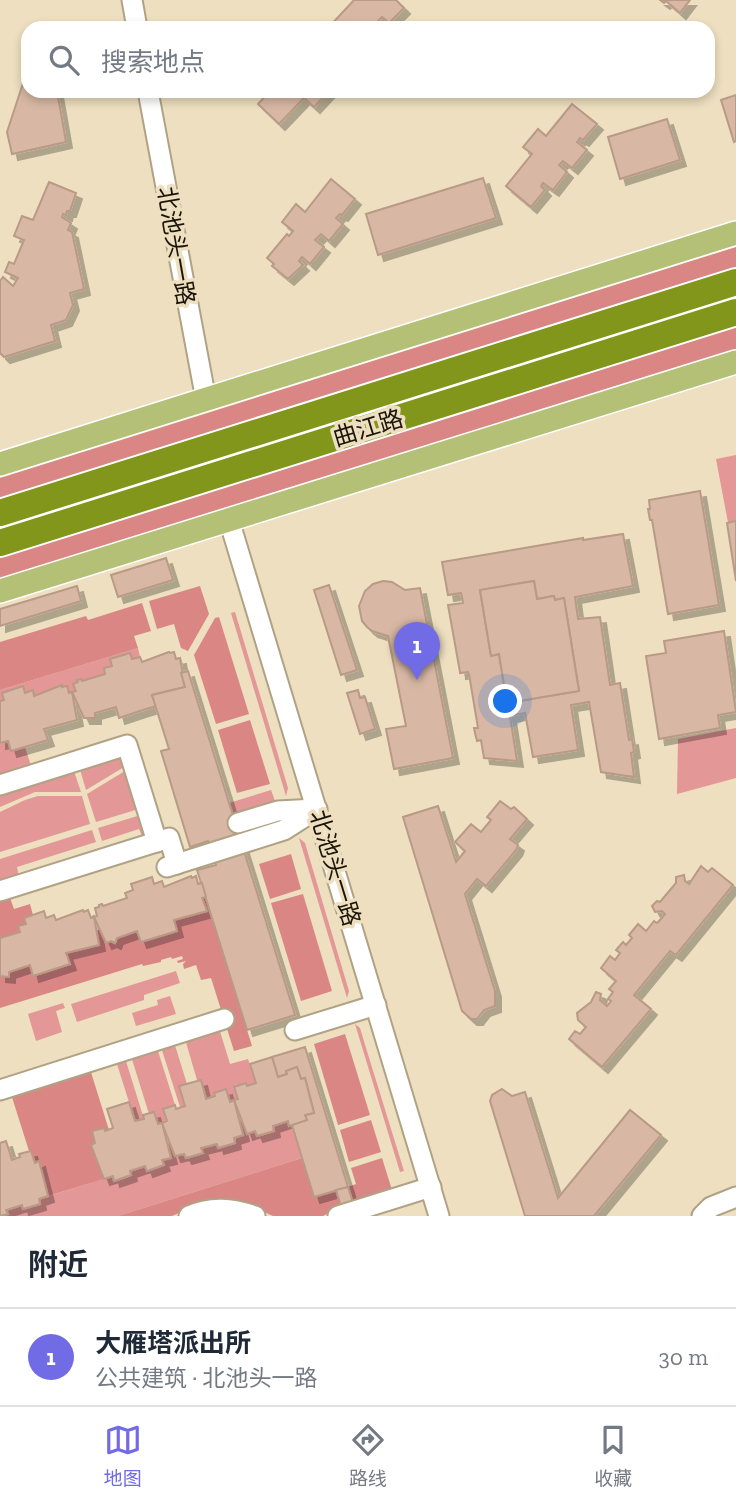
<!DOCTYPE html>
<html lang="zh">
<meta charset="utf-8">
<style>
:root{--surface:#fff;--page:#f2f2f3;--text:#1f2937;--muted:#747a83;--line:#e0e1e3;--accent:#716be5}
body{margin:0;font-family:"Zilla Slab","Noto Sans SC",serif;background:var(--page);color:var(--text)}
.you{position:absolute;left:506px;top:702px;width:24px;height:24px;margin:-18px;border:5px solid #fff;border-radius:50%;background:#1a73e8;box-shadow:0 0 0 10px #1a73e833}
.badge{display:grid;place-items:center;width:46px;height:46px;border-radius:50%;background:var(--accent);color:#fff;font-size:23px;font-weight:700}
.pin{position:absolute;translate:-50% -58px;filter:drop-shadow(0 2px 4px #0008)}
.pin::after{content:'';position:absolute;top:37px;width:24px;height:21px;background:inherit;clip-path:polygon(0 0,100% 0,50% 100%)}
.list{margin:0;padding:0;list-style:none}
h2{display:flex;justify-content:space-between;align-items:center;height:91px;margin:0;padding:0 28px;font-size:30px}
h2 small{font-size:23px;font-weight:400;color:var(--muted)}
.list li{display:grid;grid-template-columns:46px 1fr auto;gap:21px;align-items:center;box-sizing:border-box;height:98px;padding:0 28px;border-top:2px solid var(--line)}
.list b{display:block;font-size:26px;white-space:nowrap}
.list p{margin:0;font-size:23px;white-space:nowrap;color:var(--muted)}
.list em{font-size:23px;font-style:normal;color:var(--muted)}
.icon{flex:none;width:38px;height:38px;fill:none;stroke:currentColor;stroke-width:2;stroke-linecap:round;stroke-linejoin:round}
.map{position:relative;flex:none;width:736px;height:1216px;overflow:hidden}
.search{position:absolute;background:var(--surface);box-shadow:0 4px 10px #0003;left:21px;right:21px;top:21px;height:77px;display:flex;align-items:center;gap:18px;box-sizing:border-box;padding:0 24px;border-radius:21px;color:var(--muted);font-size:26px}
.sheet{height:189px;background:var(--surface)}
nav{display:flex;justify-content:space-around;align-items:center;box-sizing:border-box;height:98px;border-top:2px solid var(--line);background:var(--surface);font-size:19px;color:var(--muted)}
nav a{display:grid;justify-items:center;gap:4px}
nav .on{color:var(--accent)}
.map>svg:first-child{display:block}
.green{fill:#e39796}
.forest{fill:#da8685}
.building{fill:#d8b8a4;stroke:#b99a87;stroke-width:2;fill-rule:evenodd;filter:url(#shadow)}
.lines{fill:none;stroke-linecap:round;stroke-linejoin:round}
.minor-casing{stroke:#b0a284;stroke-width:23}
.major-casing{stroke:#fff;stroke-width:26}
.highway-casing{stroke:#fff;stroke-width:30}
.minor{stroke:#fff;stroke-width:19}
.major{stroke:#b3c076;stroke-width:23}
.highway{stroke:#81961b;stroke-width:26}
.labels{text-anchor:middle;stroke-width:7;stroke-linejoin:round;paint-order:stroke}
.street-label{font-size:24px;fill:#1a1509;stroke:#eddfbf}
</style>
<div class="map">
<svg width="736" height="1216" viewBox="0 0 736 1216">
<defs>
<filter id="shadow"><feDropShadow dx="6" dy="6" stdDeviation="0" flood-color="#0004"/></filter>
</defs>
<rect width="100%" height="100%" fill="#eddfbf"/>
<!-- green -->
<g class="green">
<polygon points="736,455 736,565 716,459"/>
<polygon points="235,612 288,788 286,796 231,613"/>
<polygon points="138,648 140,657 132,659 130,653 110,659 112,666 104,668 105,674 82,681 77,680 78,682 73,684 76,691 69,693 61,685 34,696 32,691 25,693 2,693 4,700 0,701 0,690"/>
<polygon points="736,728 736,778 677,794 678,739"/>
<polygon points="8,741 11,751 25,747 32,769 0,779 0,743"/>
<polygon points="125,752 129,764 86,790 79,766"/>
<polygon points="73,768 81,792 35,792 0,807 0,791"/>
<polygon points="130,768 142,808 96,822 87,794"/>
<polygon points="271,790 275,801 233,815 229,803"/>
<polygon points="38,796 82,796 90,824 0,852 0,812 25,800"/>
<polygon points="144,814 151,836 143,838 139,829 102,841 98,828"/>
<polygon points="92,830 96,842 17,867 19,877 0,883 0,859"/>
<polygon points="299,838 305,843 343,971 349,991 347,998"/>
<polygon points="176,971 180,983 144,995 144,1000 77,1022 71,1004"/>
<polygon points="170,996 176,1014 136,1026 132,1013 158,1005 157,1000"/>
<polygon points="63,1003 65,1008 56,1011 62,1032 36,1041 28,1014"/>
<polygon points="355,1024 360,1028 366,1048 404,1171 400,1172"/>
<polygon points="219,1028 230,1064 248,1059 256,1083 247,1086 246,1083 235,1086 238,1099 230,1102 226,1089 214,1093 215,1096 206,1099 201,1080 197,1080 185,1039"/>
<polygon points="174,1042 187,1084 179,1087 185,1106 180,1107 161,1047"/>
<polygon points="157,1048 175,1105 163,1109 167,1121 158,1124 155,1112 149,1114 131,1056"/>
<polygon points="125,1058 144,1119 135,1121 116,1061"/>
<polygon points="242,1120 247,1134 255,1131 257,1136 274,1131 273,1126 288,1121 289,1126 292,1125 302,1158 118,1216 3,1216 8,1214 6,1210 22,1205 24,1209 40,1204 39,1199 113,1176 115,1181 131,1176 130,1171 145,1166 147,1170 163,1166 162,1160 171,1157 167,1144 171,1142 175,1156 184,1154 186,1158 202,1153 201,1148 217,1144 219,1148 235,1143 238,1121"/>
</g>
<!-- forest -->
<g class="forest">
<polygon points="736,247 736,269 0,499 0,478"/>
<polygon points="736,323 736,350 0,580 0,554"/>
<polygon points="200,586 209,614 188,651 181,648 174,624 157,629 149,601"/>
<polygon points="142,603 151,631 134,636 138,648 0,690 0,642 86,616 88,620"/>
<polygon points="219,617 249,714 216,724 194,655 215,618"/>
<polygon points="250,720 270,784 237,793 218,730"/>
<polygon points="291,854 301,889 270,899 259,864"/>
<polygon points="303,894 332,991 301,1001 271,903"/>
<polygon points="9,895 14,909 30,904 33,915 24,918 26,924 18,926 19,932 0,938 0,898"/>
<polygon points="206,897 252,1046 234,1051 211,978 201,980 196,965 184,969 183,964 186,961 178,963 177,961 183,959 182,956 172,959 171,957 161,960 161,962 143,966 142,964 0,1008 0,976 7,977 9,972 30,965 33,976 69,965 66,953 99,945 95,931 101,929 106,943 111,941 114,944 117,942 117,938 137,931 141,942 177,931 174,920 206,911 202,898"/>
<polygon points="345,1034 370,1115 338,1125 314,1044"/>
<polygon points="90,1069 109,1130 105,1131 103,1128 92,1132 95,1143 91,1145 104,1179 48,1196 39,1162 35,1163 31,1151 29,1151 11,1094"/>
<polygon points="371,1120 381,1152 349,1162 340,1130"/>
<polygon points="302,1158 336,1190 341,1206 323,1216 273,1216 262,1211 192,1207 172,1216 118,1216"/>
<polygon points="382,1158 392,1190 353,1202 348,1187 356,1184 351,1168"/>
</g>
<!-- building -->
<g class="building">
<polygon points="354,0 396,0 404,8 389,23 382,17 372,28 354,28 351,25 347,28 328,28"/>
<polygon points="660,0 690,0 680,13 666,1 664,3"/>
<polygon points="28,68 28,91 57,91 66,142 12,154 7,132"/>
<polygon points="270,91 327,91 328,92 314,107 304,98 279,124 258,104"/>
<polygon points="736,95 736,141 734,142 721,100"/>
<polygon points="572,104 597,124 583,140 580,138 577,142 587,150 572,168 563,161 559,165 567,172 553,190 543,183 541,186 545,190 531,207 506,186 532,154 523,147 538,129 546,136"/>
<polygon points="667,119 680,160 620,179 608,137"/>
<polygon points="483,178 496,218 378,255 366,214"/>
<polygon points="331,179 355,199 342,215 340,214 336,218 343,224 329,241 321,234 315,240 324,247 310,264 302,257 299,261 303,265 288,279 272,266 274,264 267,258 287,234 289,236 293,231 282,222 296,204 305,212"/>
<polygon points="49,182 76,193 70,211 67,211 66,215 63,214 62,217 71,223 68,230 72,232 84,289 70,293 73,305 66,320 51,325 55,341 4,357 0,353 0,281 3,277 13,286 18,278 5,272 9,262 14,264 24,240 14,236 22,216 33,220"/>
<polygon points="700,491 719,605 668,614 652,520 650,520 648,509 650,509 649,500"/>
<polygon points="736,521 736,581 727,523"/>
<path d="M623,534L633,586L575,597L578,619L600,617L610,685L620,683L629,740L632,739L634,752L631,753L634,777L601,772L589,702L571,705L578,750L533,757L525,713L510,716L517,761L484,758L481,740L477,741L475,733L474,728H478L469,674L468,672L460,673V672L448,605L463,603L462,597L461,593L448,595L442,562L583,538V540ZM534,581L537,599L554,596L555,600L564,598L579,691L507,703L499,654L491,656L480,590Z"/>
<polygon points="166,558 173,580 118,597 111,575"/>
<polygon points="383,581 392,582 405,590 420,588 453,758 394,769 386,729 406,726 388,636 372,631 367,627 362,621 359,606 365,591 373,584"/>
<polygon points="534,581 537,599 554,596 555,600 564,598 579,691 507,703 499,654 491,656 480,590"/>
<polygon points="329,585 357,670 341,675 314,590"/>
<polygon points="77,586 81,601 0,626 0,609"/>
<polygon points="724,631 736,712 718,715 720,728 659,739 646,656 666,653 664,641"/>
<polygon points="169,652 170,653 174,652 176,659 180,658 185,687 152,695 156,706 143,710 119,718 116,707 95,713 95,718 84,718 72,692 76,691 73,684 78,682 77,680 81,679 82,681 105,674 104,668 112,666 110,659 130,653 132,659 140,657 142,662"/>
<polygon points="188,671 295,1015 247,1030 197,870 216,865 208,841 190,847 161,751 169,749 152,695 185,687 181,673"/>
<polygon points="62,685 62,687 67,686 69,693 72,692 77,720 44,729 48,740 11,751 8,741 0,743 0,701 4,700 2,693 23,686 25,693 33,690 34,696"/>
<polygon points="358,690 360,698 365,697 375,729 360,734 347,693"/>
<polygon points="500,801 511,809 514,807 527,819 510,839 518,845 516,850 486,886 477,879 465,894 495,991 495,1006 484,1010 477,1019 471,1019 462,1011 403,817 438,806 456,862 465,851 455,842 471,824 481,832 491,820 487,817"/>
<polygon points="701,866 708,872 712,868 733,885 676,955 670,951 634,995 651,1009 602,1067 569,1039 575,1031 580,1034 586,1027 578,1020 577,1013 591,1002 596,992 601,994 600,1000 607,1006 611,1001 608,999 613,992 609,989 616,981 601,968 610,956 615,960 620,953 616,950 623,942 626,945 632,938 629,935 638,924 646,931 654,921 657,923 661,919 665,914 662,911 655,912 652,906 657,901 660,902 676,883 676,877 684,875 685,881 689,884"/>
<polygon points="191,876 192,878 196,876 198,884 202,883 206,897 202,898 207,911 174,920 177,931 141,942 137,931 117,938 115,943 111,941 106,943 94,917 97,916 95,908 99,907 99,905 102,904 103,906 127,898 125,893 133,890 131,884 152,877 154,884 162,881 164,887"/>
<polygon points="83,910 84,912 88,910 91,918 94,917 99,945 66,953 70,964 33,976 30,965 9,972 9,977 0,976 0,938 20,932 18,926 26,924 24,918 44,911 46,918 54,915 56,920"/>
<polygon points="305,1047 348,1187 314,1197 292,1125 307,1120 305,1115 314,1113 305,1078 301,1079 297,1067 286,1071 287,1074 278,1077 272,1057"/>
<polygon points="272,1057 278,1077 287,1074 286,1071 297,1067 301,1079 305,1078 314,1113 305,1115 307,1120 289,1126 288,1121 273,1126 274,1131 257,1136 255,1131 247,1134 234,1100 238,1099 234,1087 246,1083 247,1086 256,1083 250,1064"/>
<polygon points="201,1080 206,1099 215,1096 214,1093 226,1089 230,1102 234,1100 243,1135 234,1138 235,1143 218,1148 217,1144 201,1148 203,1153 186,1158 184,1154 175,1156 162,1123 167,1121 163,1109 175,1105 176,1109 185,1106 179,1086"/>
<polygon points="502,1089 512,1096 525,1092 558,1198 630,1110 661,1135 594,1216 525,1216 490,1101 492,1095"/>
<polygon points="129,1102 135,1121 144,1119 143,1115 154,1112 158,1124 162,1123 171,1158 162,1160 164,1165 147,1171 145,1166 130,1171 131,1175 114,1181 113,1176 104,1179 91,1145 95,1143 92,1131 104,1128 105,1131 113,1128 107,1109"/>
<polygon points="6,1141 12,1160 20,1157 19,1154 31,1151 35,1163 39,1161 48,1196 39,1199 40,1204 23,1209 22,1205 6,1210 8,1214 0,1216 0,1143"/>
<polygon points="348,1187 357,1216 344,1216 336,1190"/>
</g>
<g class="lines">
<!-- minor casing -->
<g class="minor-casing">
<g id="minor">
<polyline points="132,0 137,28"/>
<polyline points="148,91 206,400"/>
<polyline points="229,520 439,1216"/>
<polyline points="0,785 127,745 157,842"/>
<polyline points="238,823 278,811 316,809"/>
<polyline points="167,867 284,830 317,809"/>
<polyline points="0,891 169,838 177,864"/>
<polyline points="295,1030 376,1005"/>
<polyline points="0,1090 224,1019"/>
<path d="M189,1216C211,1206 232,1208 255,1216"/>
<polyline points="338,1216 431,1187"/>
<polyline points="702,1216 711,1207 736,1197"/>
</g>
</g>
<!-- major casing -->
<g class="major-casing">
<g id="major">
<polyline points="0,464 736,233"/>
<polyline points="0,591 736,362"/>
</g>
</g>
<!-- highway casing -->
<g class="highway-casing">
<g id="highway">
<polyline points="0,513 736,282"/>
<polyline points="0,543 736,312"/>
</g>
</g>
<!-- minor -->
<use href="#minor" class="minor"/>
<!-- major -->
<use href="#major" class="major"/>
<!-- highway -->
<use href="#highway" class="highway"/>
</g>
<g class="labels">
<!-- street labels -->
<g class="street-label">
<text transform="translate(176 246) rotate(80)" y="8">北池头一路</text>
<text transform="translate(368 428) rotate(-17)" y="8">曲江路</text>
<text transform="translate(335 868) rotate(73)" y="8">北池头一路</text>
</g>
</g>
</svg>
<div class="you"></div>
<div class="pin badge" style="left:417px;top:680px">1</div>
<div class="search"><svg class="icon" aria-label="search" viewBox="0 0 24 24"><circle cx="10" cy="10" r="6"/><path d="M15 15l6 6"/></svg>搜索地点</div>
</div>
<section class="sheet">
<h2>附近<small></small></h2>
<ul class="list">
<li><span class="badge">1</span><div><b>大雁塔派出所</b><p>公共建筑 · 北池头一路</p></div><em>30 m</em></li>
</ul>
</section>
<nav>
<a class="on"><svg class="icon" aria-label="map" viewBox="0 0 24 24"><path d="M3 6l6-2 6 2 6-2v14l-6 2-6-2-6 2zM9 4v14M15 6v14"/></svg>地图</a>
<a><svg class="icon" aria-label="directions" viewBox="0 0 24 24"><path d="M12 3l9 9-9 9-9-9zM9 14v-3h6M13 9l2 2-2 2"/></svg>路线</a>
<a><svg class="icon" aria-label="saved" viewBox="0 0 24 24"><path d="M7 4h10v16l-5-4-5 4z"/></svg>收藏</a>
</nav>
